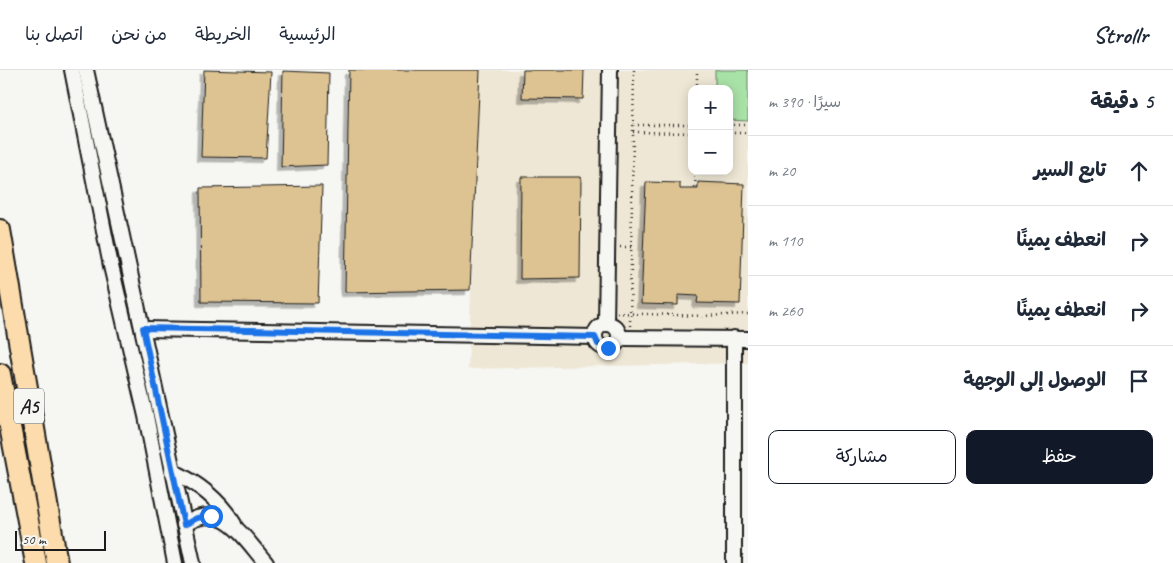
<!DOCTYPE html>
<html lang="ar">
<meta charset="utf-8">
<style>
:root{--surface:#fff;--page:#f2f2f3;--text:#1f2937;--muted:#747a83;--line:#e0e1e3;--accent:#111827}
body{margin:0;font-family:Caveat,"Playpen Sans Arabic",sans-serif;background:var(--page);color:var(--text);direction:rtl}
.controls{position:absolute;right:15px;top:15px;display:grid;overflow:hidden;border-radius:10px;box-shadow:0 2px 12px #0003}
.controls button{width:45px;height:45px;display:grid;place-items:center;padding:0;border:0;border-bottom:1px solid var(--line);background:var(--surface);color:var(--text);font:25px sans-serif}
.scale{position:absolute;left:15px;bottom:12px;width:91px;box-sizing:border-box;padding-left:5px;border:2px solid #1c1c1c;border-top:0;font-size:14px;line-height:18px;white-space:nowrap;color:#1c1c1c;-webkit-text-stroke:4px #f6f6f2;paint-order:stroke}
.stop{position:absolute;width:15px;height:15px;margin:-11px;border:4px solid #1a73e8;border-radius:50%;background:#fff}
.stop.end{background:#1a73e8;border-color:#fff;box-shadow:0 1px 5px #0008}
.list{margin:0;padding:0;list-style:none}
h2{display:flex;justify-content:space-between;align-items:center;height:65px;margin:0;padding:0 20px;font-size:21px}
h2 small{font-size:16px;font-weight:400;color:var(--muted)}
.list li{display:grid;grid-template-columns:32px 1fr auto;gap:15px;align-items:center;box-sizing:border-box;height:70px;padding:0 20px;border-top:1px solid var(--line)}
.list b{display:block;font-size:19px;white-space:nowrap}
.list em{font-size:16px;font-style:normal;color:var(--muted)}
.actions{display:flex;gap:10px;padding:15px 20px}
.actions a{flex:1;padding:11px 0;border:1px solid var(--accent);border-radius:10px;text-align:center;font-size:18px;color:var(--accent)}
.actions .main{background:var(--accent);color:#fff}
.icon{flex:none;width:28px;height:28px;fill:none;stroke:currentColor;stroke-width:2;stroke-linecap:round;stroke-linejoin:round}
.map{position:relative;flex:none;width:748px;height:493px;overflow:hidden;direction:ltr}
header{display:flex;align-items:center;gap:30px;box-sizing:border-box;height:70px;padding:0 25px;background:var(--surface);border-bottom:1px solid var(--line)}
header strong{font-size:24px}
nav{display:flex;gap:28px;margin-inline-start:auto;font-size:18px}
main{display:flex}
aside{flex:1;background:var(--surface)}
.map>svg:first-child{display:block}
.built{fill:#eee7d5;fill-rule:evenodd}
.park{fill:#a9e2a7;stroke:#627f62}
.building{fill:#ddc392;stroke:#1c1c1c;filter:url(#shadow)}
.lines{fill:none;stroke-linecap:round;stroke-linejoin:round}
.minor-casing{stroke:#1c1c1c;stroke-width:18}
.highway-casing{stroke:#1c1c1c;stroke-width:24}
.path{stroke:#1c1c1c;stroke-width:2.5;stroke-dasharray:1 4;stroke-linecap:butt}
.minor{stroke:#f6f6f2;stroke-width:14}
.highway{stroke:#fcdcac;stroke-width:20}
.route{stroke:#1a73e8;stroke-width:6}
.labels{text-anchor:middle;stroke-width:5;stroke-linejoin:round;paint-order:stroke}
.shield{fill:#f6f6f2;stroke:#5d5d5c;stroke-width:1}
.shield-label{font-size:20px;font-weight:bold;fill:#1c1c1c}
</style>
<header>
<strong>Strollr</strong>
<nav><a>الرئيسية</a><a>الخريطة</a><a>من نحن</a><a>اتصل بنا</a></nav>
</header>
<main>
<aside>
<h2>5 دقيقة<small>سيرًا · 390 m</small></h2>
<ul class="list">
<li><svg class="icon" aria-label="ahead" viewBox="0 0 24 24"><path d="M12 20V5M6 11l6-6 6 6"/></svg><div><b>تابع السير</b></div><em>20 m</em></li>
<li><svg class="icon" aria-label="right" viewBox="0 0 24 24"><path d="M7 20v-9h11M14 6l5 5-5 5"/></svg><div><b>انعطف يمينًا</b></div><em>110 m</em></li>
<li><svg class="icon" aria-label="right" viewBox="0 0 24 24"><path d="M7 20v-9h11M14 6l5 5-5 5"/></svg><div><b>انعطف يمينًا</b></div><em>260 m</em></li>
<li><svg class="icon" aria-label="arrive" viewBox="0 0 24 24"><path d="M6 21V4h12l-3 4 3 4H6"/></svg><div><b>الوصول إلى الوجهة</b></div></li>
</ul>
<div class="actions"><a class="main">حفظ</a><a>مشاركة</a></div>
</aside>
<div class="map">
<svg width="748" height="493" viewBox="0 0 748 493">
<defs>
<filter id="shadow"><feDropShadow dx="-4.5" dy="4.5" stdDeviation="0" flood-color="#0004"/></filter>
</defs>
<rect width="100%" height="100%" fill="#f6f6f2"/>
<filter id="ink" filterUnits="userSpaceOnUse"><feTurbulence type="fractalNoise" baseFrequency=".02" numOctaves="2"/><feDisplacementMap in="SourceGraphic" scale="10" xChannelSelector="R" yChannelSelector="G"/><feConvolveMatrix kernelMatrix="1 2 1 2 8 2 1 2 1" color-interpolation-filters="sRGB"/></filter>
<g filter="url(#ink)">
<!-- built -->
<path class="built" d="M480,0H748V293L468,299ZM692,19H729V101H692Z"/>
<!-- park -->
<polygon class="park" points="715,0 748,0 748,51 729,50 729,19 715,19"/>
<!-- building -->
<g class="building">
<polygon points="204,0 271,2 266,88 201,87"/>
<polygon points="349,0 480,0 470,220 345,222"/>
<polygon points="523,0 584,0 583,29 522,28"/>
<polygon points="283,1 329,3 327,95 281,97"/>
<polygon points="521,107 581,107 580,208 520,209"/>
<polygon points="646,112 680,113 680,119 698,119 698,112 744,114 740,234 697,233 698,226 678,225 678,235 641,234"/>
<polygon points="322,116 318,233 201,232 200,118"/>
</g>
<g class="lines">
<!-- minor casing -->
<g class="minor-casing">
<g id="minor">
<polyline points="72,0 111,196 146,346 175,493"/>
<polyline points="86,0 193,493"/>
<polyline points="606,254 610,0"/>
<circle cx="607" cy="266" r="12"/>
<polyline points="143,259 595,267"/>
<polyline points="619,268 748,269"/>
<polyline points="734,268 734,493"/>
<path d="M172,401C198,413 219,429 234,454"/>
<path d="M184,455C222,428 244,468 266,493"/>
</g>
</g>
<!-- highway casing -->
<g class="highway-casing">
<g id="highway">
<polyline points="0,160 57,493"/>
<polyline points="0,304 36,493"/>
</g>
</g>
<!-- path -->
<g class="path">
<polyline points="697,19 697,0"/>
<polyline points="633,55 692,55"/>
<polyline points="729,55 748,55"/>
<polyline points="633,62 692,63"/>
<polyline points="729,63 748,63"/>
<polyline points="695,117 696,101"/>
<polyline points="620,177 631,177"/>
<polyline points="617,243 703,246 748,244"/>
<polyline points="630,256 634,0"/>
</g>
<!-- minor -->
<use href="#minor" class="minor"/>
<!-- highway -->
<use href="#highway" class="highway"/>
</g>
</g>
<g class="lines" filter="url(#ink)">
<!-- route -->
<polyline class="route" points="211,446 197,448 184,455 143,258 595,267 598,274 608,278"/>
</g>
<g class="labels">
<!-- shield labels -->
<rect class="shield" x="14" y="318.5" width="30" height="35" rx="4"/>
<g class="shield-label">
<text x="29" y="343">A5</text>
</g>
</g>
</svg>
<div class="controls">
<button>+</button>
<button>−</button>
</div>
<div class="scale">50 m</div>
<div class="stop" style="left:211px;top:446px"></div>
<div class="stop end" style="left:608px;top:278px"></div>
</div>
</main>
